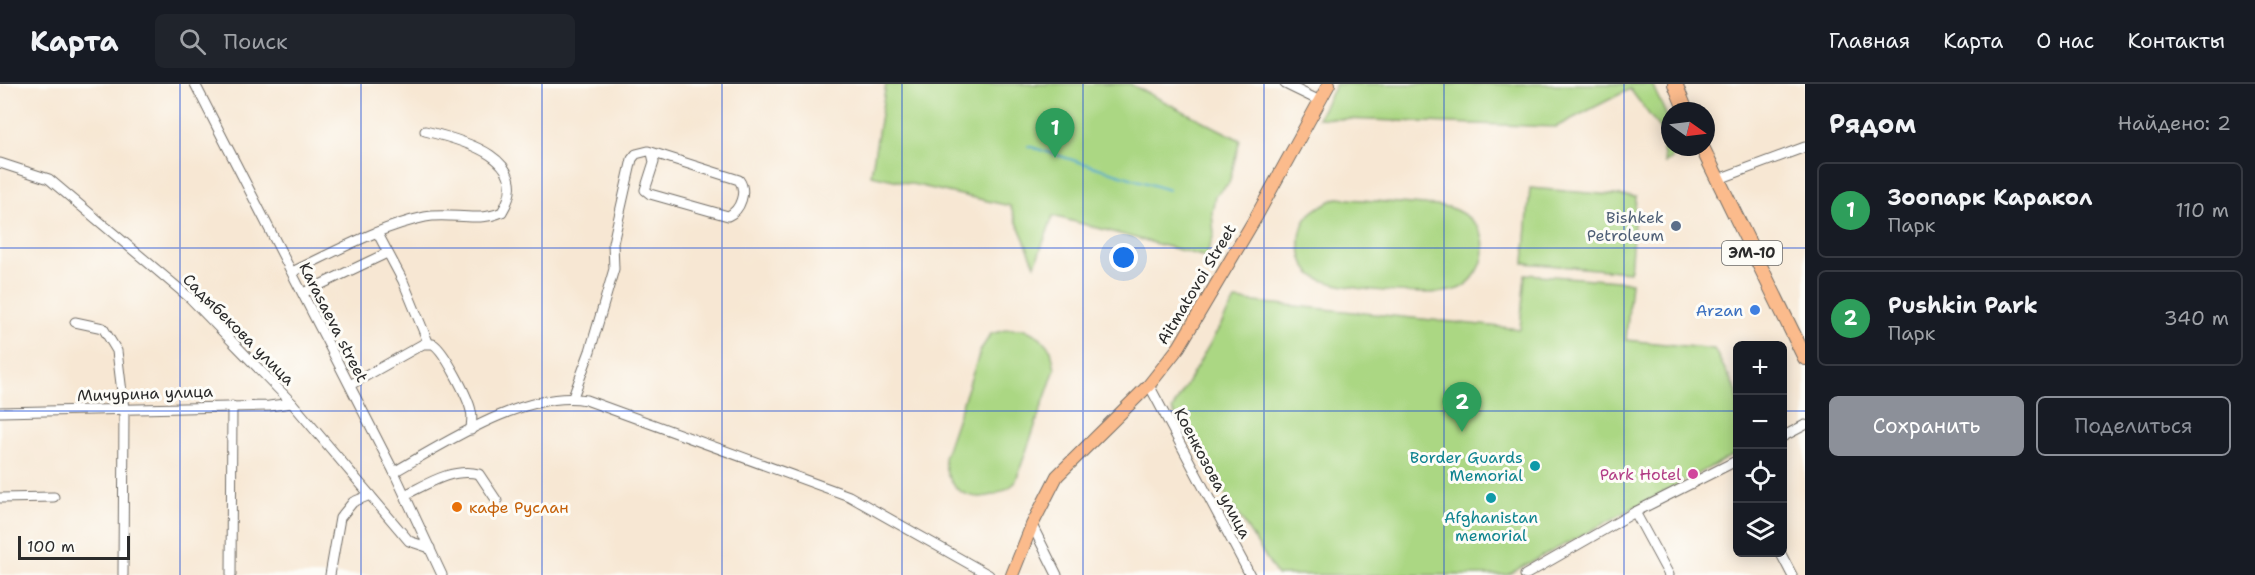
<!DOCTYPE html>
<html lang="ru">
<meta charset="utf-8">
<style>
:root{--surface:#171b24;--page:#20242c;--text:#f1f3f6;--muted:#9ea1a6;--line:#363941;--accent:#8c9099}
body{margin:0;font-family:"Shantell Sans",sans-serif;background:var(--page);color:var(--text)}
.controls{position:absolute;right:18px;bottom:18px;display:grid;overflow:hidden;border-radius:9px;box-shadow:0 3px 15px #0003}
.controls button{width:54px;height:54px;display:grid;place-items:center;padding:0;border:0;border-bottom:2px solid var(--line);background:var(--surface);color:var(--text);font:30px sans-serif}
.compass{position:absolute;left:1661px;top:18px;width:54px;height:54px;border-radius:50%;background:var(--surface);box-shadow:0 3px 15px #0003;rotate:104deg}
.scale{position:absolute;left:18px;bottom:15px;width:112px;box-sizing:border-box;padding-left:6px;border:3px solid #2b2b2b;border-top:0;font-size:16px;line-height:21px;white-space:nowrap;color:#2b2b2b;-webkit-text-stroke:4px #fdfcf7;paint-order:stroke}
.you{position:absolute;left:1124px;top:174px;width:21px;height:21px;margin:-15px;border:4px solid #fff;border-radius:50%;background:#1a73e8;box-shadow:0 0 0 9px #1a73e833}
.badge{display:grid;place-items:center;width:39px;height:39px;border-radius:50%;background:var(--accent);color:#fff;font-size:20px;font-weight:700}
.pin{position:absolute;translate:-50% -50px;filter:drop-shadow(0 2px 3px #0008)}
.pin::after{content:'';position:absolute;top:32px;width:21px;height:18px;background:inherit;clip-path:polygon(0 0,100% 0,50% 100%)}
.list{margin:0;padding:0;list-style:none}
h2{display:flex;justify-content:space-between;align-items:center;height:78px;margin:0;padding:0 24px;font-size:26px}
h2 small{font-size:20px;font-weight:400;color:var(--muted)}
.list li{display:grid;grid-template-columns:39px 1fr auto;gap:18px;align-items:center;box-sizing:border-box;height:96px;margin:0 12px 12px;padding:0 12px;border:2px solid var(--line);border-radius:9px}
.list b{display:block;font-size:22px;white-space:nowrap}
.list p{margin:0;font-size:20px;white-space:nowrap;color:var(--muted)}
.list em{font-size:20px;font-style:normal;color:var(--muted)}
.actions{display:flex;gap:12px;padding:18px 24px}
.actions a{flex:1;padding:14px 0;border:2px solid var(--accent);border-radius:9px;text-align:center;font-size:21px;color:var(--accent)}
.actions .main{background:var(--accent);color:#fff}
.icon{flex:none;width:33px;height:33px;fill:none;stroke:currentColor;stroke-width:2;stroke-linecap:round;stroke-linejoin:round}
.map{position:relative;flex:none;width:1805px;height:491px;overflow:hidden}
header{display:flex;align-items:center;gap:36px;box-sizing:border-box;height:84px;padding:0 30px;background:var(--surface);border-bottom:2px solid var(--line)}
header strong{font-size:28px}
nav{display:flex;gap:33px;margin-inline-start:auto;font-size:21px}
.search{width:420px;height:54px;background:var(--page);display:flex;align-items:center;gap:15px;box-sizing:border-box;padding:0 21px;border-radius:9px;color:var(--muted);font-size:22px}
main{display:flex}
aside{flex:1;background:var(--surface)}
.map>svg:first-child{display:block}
.green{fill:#abd783;stroke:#6b8157;stroke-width:1.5}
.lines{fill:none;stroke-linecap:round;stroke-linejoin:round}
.stream{stroke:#52aacf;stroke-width:2}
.minor-casing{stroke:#726d66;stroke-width:11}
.major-casing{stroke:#726d66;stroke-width:14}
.highway-casing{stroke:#726d66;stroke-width:16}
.minor{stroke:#fff;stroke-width:9}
.major{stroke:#fbbb8c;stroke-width:12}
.highway{stroke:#fbbb8c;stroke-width:14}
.grid{fill:none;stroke:#1d4ed8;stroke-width:1.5;stroke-opacity:0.55}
.service-dot{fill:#5c6f8a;stroke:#fdfcf7;stroke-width:2}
.shop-dot{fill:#3f7fe0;stroke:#fdfcf7;stroke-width:2}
.culture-dot{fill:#0f9aa8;stroke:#fdfcf7;stroke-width:2}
.hotel-dot{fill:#d1479c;stroke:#fdfcf7;stroke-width:2}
.food-dot{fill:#e8710a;stroke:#fdfcf7;stroke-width:2}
.labels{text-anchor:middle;stroke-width:6;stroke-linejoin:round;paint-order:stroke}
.shield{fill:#fdfcf7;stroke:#6a6a68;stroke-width:1.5}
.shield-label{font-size:15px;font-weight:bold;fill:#2b2b2b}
.service-label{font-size:16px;fill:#4e5e75;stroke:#fdfcf7;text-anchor:end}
.street-label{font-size:16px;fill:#2b2b2b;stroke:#fdfcf7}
.shop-label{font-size:16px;fill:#366cbe;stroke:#fdfcf7;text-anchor:end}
.culture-label{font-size:16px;fill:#0d838f;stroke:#fdfcf7;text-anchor:end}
.hotel-label{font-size:16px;fill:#b23c85;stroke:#fdfcf7;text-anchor:end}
.food-label{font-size:16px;fill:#c56008;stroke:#fdfcf7;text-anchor:start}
</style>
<header>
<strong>Карта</strong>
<div class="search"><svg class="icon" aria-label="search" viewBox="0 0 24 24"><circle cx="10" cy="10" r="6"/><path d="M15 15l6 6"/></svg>Поиск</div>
<nav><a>Главная</a><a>Карта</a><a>О нас</a><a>Контакты</a></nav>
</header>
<main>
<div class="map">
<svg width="1805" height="491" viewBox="0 0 1805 491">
<rect width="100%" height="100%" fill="#fdfcf7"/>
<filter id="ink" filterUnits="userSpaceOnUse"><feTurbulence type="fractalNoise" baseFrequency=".0167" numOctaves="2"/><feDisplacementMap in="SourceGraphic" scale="12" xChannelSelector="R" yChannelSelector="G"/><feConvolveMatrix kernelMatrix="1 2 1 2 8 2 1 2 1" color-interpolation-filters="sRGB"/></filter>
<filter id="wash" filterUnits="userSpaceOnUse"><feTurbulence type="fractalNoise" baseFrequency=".008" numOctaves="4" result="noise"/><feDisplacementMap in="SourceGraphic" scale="24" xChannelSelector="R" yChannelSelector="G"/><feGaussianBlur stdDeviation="1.35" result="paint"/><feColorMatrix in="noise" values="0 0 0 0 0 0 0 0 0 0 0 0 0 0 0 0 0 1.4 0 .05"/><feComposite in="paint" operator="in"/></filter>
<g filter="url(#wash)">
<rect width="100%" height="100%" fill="#f7e7d3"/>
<!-- green -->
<g class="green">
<polygon points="886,0 1130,0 1240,56 1229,99 1215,112 1212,128 1214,150 1206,173 1053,132 1035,181 1010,122 871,91"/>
<polygon points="1336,0 1652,0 1670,39 1672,75 1665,79 1660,45 1630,5 1556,43 1318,34"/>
<polygon points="1530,104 1636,113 1630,188 1524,179"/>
<path d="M1337,114L1449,123C1468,131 1484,141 1484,165C1484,181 1473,199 1458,205C1438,214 1332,206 1314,192C1297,179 1295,146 1310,130C1318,122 1327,119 1337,114Z"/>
<polygon points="1525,190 1631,198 1626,256 1714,265 1737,308 1737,369 1507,491 1277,491 1172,326 1235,216 1520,245"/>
<path d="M1009,245H1025L1040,253L1051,266L1055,285L1015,399C985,423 948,417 944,374L981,265L991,250Z"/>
</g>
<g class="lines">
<!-- stream -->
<polyline class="stream" points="1028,62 1169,106"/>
</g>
</g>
<g filter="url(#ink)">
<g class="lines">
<!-- minor casing -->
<g class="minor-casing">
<g id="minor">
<polyline points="195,0 394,388 442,491"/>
<polyline points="1285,0 1320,17"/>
<polyline points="0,79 49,95 190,214 292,319 409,457 430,464"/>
<polyline points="1716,96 1805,63"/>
<polyline points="377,148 403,197 428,258"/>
<path d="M292,188C335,168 378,143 425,133C450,128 478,139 502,128C535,75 463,56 425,47"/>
<polyline points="303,209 387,169"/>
<polyline points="75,238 103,244 117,267 124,325 123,491"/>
<path d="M350,301L423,260H433C444,266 468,313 471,327C473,333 471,340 471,346"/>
<polyline points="1149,301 1250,491"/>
<path d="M573,313L590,267L614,185L613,159L632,75L636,70L648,67L739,96C747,107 741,126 728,132L650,110L645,106L654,78L652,69"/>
<polyline points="0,328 269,322 292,319"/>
<polyline points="1782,353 1805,341"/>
<path d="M394,388C445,359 527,305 586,316L849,412L989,491"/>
<path d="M405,411C427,400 453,383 479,390L497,417"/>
<polyline points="0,414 54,413"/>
<polyline points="1635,428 1669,491"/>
<polyline points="1032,441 1057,491"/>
<polyline points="1780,468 1792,491"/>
<polyline points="231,491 232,322"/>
<polyline points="330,491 340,434 353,418 370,411"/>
<polyline points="1525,491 1635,428 1738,376"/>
</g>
</g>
<!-- major casing -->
<g class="major-casing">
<polyline id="major" points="1012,491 1032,441 1057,392 1149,301 1179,263 1256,133 1329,0"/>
</g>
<!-- highway casing -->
<g class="highway-casing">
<g id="highway">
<polyline points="1675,0 1686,27"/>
<polyline points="1702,63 1805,274"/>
</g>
</g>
<!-- minor -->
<use href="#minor" class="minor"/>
<!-- major -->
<use href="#major" class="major"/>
<!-- highway -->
<use href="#highway" class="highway"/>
</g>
</g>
<!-- grid -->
<path class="grid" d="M180,0V491M361,0V491M542,0V491M722,0V491M902,0V491M1083,0V491M1264,0V491M1444,0V491M1624,0V491M0,164H1805M0,327H1738M1782,327H1805"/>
<!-- markers -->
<circle class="service-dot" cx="1676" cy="142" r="6"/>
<circle class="shop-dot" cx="1755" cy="226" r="6"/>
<g class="culture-dot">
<circle cx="1535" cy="382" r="6"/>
<circle cx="1491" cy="414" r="6"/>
</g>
<circle class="hotel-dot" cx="1693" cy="390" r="6"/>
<circle class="food-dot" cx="457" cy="423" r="6"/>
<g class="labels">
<!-- shield labels -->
<rect class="shield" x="1722" y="157" width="60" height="24" rx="4.5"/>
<g class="shield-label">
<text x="1752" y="174">ЭМ-10</text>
</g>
<!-- service labels -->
<g class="service-label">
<text x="1664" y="139">Bishkek<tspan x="1664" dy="18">Petroleum</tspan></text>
</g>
<!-- street labels -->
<g class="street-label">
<text transform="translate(1196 200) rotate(-59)" y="6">Aitmatovoi Street</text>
<text transform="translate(334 238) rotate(63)" y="6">Karasaeva street</text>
<text transform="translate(239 245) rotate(45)" y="6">Садыбекова улица</text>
<text transform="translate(145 309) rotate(-2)" y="6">Мичурина улица</text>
<text transform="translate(1213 389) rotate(62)" y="6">Коенкозова улица</text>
</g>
<!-- shop labels -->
<g class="shop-label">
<text x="1743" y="232">Arzan</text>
</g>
<!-- culture labels -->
<g class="culture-label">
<text x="1523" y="379">Border Guards<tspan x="1523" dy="18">Memorial</tspan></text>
<text x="1491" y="439" text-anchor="middle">Afghanistan<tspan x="1491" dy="18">memorial</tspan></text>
</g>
<!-- hotel labels -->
<g class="hotel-label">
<text x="1681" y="396">Park Hotel</text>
</g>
<!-- food labels -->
<g class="food-label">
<text x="469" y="429">кафе Руслан</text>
</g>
</g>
</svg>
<div class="controls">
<button>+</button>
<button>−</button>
<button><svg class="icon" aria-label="locate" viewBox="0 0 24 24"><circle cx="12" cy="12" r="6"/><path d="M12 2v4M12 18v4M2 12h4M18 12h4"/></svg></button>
<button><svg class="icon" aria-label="layers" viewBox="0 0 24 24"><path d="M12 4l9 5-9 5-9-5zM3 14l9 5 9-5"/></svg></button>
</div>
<svg class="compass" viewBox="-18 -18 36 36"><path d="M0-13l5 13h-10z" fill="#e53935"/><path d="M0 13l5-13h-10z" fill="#9ea1a6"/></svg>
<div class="scale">100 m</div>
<div class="you"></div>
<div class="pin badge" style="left:1055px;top:74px;background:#2e9e5b">1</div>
<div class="pin badge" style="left:1462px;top:348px;background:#2e9e5b">2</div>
</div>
<aside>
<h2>Рядом<small>Найдено: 2</small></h2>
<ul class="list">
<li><span class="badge" style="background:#2e9e5b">1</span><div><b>Зоопарк Каракол</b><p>Парк</p></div><em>110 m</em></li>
<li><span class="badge" style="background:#2e9e5b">2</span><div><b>Pushkin Park</b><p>Парк</p></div><em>340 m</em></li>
</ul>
<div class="actions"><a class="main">Сохранить</a><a>Поделиться</a></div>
</aside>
</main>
